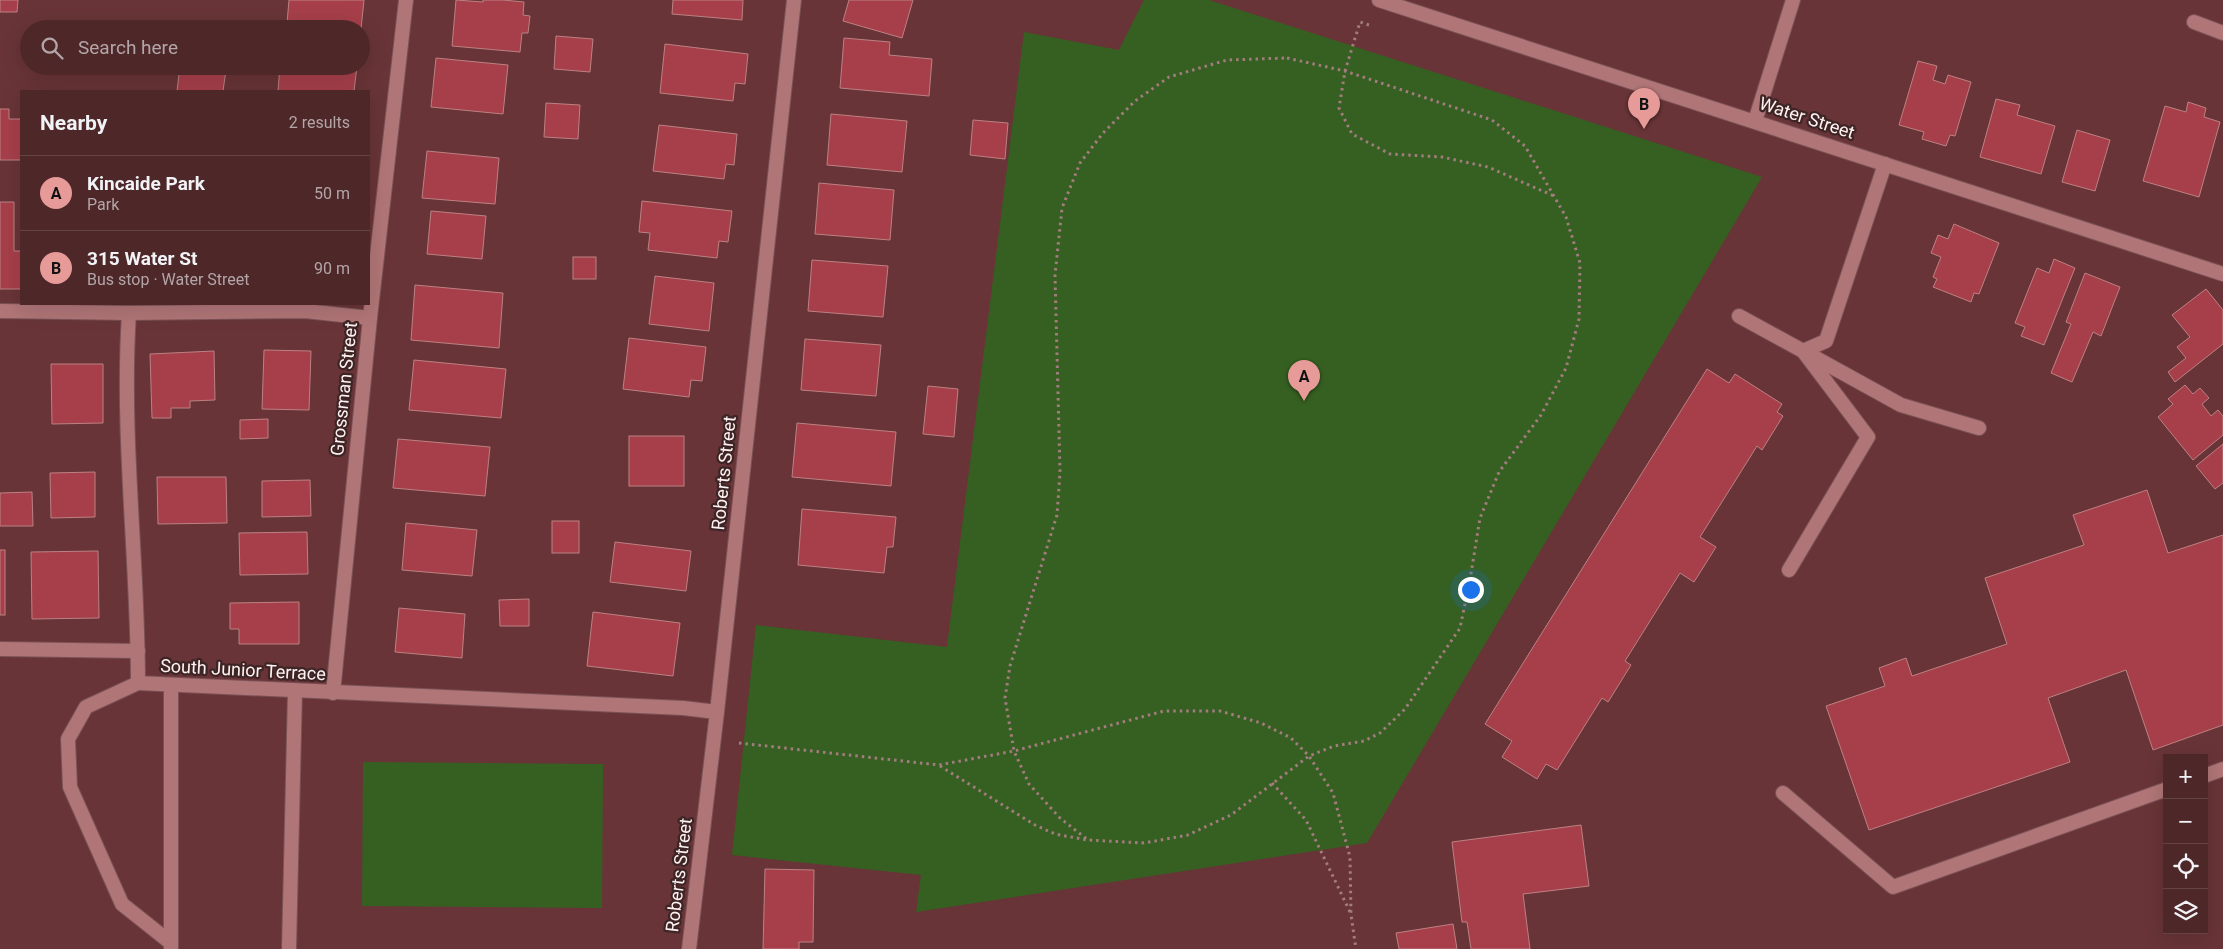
<!DOCTYPE html>
<meta charset="utf-8">
<style>
:root{--surface:#4e2729;--page:#583335;--text:#f1f3f6;--muted:#b3a5a8;--line:#654446;--accent:#e69b98}
body{margin:0;font-family:Roboto,sans-serif;background:var(--page);color:var(--text)}
.controls{position:absolute;right:15px;bottom:15px;display:grid;overflow:hidden;border-radius:0px;box-shadow:0 5px 20px #0002}
.controls button{width:45px;height:45px;display:grid;place-items:center;padding:0;border:0;border-bottom:1px solid var(--line);background:var(--surface);color:var(--text);font:25px sans-serif}
.you{position:absolute;left:1470px;top:589px;width:18px;height:18px;margin:-12px;border:4px solid #fff;border-radius:50%;background:#1a73e8;box-shadow:0 0 0 8px #1a73e833}
.badge{display:grid;place-items:center;width:32px;height:32px;border-radius:50%;background:var(--accent);color:#111;font-size:16px;font-weight:700}
.pin{position:absolute;translate:-50% -41px;filter:drop-shadow(0 1px 2px #0008)}
.pin::after{content:'';position:absolute;top:26px;width:18px;height:15px;background:inherit;clip-path:polygon(0 0,100% 0,50% 100%)}
.list{margin:0;padding:0;list-style:none}
h2{display:flex;justify-content:space-between;align-items:center;height:65px;margin:0;padding:0 20px;font-size:21px}
h2 small{font-size:16px;font-weight:400;color:var(--muted)}
.list li{display:grid;grid-template-columns:32px 1fr auto;gap:15px;align-items:center;box-sizing:border-box;height:75px;padding:0 20px;border-top:1px solid var(--line)}
.list b{display:block;font-size:19px;white-space:nowrap}
.list p{margin:0;font-size:16px;white-space:nowrap;color:var(--muted)}
.list em{font-size:16px;font-style:normal;color:var(--muted)}
.icon{flex:none;width:28px;height:28px;fill:none;stroke:currentColor;stroke-width:2;stroke-linecap:round;stroke-linejoin:round}
.map{position:relative;flex:none;width:2223px;height:949px;overflow:hidden}
.search{position:absolute;background:var(--surface);box-shadow:0 5px 20px #0002;left:20px;top:20px;width:350px;height:55px;display:flex;align-items:center;gap:12px;box-sizing:border-box;padding:0 18px;border-radius:28px;color:var(--muted);font-size:19px}
.panel{position:absolute;background:var(--surface);box-shadow:0 5px 20px #0002;left:20px;top:90px;width:350px;height:215px;border-radius:0px}
.map>svg:first-child{display:block}
.green{fill:#366021}
.building{fill:#a63f4a;stroke:#bd8183}
.lines{fill:none;stroke-linecap:round;stroke-linejoin:round}
.service-casing{stroke:#7a5155;stroke-width:16}
.minor-casing{stroke:#7a5155;stroke-width:16}
.secondary-casing{stroke:#7a5155;stroke-width:16}
.path{stroke:#a27c7e;stroke-width:3;stroke-dasharray:2.5 4;stroke-linecap:butt}
.service{stroke:#b07577;stroke-width:14}
.minor{stroke:#b07577;stroke-width:14}
.secondary{stroke:#b07577;stroke-width:14}
.labels{text-anchor:middle;stroke-width:4.5;stroke-linejoin:round;paint-order:stroke}
.street-label{font-size:18px;fill:#fff1f1;stroke:#3d2425}
</style>
<div class="map">
<svg width="2223" height="949" viewBox="0 0 2223 949">
<rect width="100%" height="100%" fill="#683437"/>
<!-- green -->
<g class="green">
<polygon points="1144,0 1209,0 1762,177 1367,843 916,912 921,875 732,855 756,625 947,647 1024,32 1119,50"/>
<polygon points="363,762 603,764 602,908 362,906"/>
</g>
<!-- building -->
<g class="building">
<polygon points="0,0 18,0 17,12 0,12"/>
<polygon points="289,0 364,0 361,29 287,23"/>
<polygon points="456,0 483,2 483,0 503,0 524,2 523,15 530,16 528,33 522,33 520,52 452,46"/>
<polygon points="673,0 743,0 742,20 672,14"/>
<polygon points="849,0 913,0 902,38 843,21"/>
<polygon points="556,36 593,39 590,72 554,69"/>
<polygon points="844,38 890,42 889,55 932,59 929,96 840,88"/>
<polygon points="665,44 748,54 745,84 735,83 733,101 660,93"/>
<polygon points="436,58 508,65 503,114 431,107"/>
<polygon points="1918,61 1937,66 1933,80 1945,84 1948,75 1971,82 1955,136 1950,135 1946,146 1922,139 1924,132 1899,125"/>
<polygon points="180,66 226,70 223,91 177,91"/>
<polygon points="280,66 357,66 354,91 278,91"/>
<polygon points="1996,99 2020,105 2017,115 2055,126 2041,174 1980,157"/>
<polygon points="2188,102 2206,108 2204,117 2220,122 2199,197 2143,181 2165,106 2186,112"/>
<polygon points="546,103 580,105 578,139 544,137"/>
<polygon points="0,109 9,109 9,119 21,119 21,160 0,160"/>
<polygon points="831,114 907,121 902,172 827,165"/>
<polygon points="973,120 1008,123 1005,159 970,155"/>
<polygon points="659,125 737,134 734,165 726,164 724,179 653,171"/>
<polygon points="2077,130 2110,140 2095,191 2062,182"/>
<polygon points="427,151 499,158 495,204 422,198"/>
<polygon points="819,183 894,190 890,240 815,234"/>
<polygon points="642,201 732,211 728,242 719,241 717,258 648,250 650,233 639,232"/>
<polygon points="0,202 14,202 14,251 21,251 21,289 0,289"/>
<polygon points="431,211 486,216 482,259 427,254"/>
<polygon points="1954,224 1999,243 1979,294 1974,293 1971,302 1933,287 1937,279 1933,277 1941,257 1931,253 1938,235 1948,239"/>
<rect x="573" y="257" width="23" height="22"/>
<polygon points="2054,259 2075,268 2044,345 2021,336 2025,327 2015,323 2037,268 2049,273"/>
<polygon points="812,260 888,266 883,317 808,311"/>
<polygon points="2085,273 2120,287 2101,336 2093,332 2072,382 2051,373 2071,324 2066,322"/>
<polygon points="655,276 714,283 709,331 649,324"/>
<polygon points="415,285 503,293 499,348 411,340"/>
<polygon points="2206,289 2223,310 2223,344 2175,382 2168,372 2186,358 2177,347 2190,337 2172,315"/>
<polygon points="629,338 706,347 702,381 691,380 689,397 623,389"/>
<polygon points="805,339 881,345 876,396 801,390"/>
<polygon points="264,350 311,351 309,410 262,409"/>
<polygon points="214,351 215,400 190,401 190,408 171,408 171,418 152,418 150,354"/>
<polygon points="414,360 506,369 501,418 409,410"/>
<polygon points="51,364 103,364 103,423 52,424"/>
<polygon points="1707,369 1729,383 1735,374 1782,404 1777,412 1783,416 1762,450 1757,446 1700,537 1716,547 1694,582 1680,573 1625,661 1631,665 1608,702 1602,698 1557,770 1546,764 1537,779 1502,757 1512,741 1485,724"/>
<polygon points="2185,385 2193,394 2200,388 2209,398 2202,404 2211,416 2218,410 2223,416 2223,435 2193,460 2158,417 2173,404 2168,399"/>
<polygon points="928,386 958,389 954,437 923,434"/>
<polygon points="268,419 268,438 240,439 240,420"/>
<polygon points="797,423 896,432 891,486 792,477"/>
<rect x="629" y="436" width="55" height="50"/>
<polygon points="398,439 490,447 485,496 393,488"/>
<polygon points="2223,444 2223,483 2215,489 2196,466"/>
<polygon points="95,472 95,517 51,518 50,473"/>
<polygon points="157,477 226,477 227,523 158,524"/>
<polygon points="310,480 311,516 262,517 262,481"/>
<polygon points="2147,490 2168,553 2223,535 2223,725 2153,750 2126,670 2048,698 2070,762 1869,830 1826,706 1885,686 1879,668 1906,658 1912,676 2007,644 1985,578 2084,545 2073,515"/>
<polygon points="32,492 33,526 0,526 0,493"/>
<polygon points="802,509 896,517 893,547 887,547 884,573 798,565"/>
<rect x="552" y="521" width="27" height="32"/>
<polygon points="406,523 477,530 472,576 402,570"/>
<polygon points="307,532 308,574 240,575 239,533"/>
<polygon points="615,542 691,551 686,591 610,582"/>
<rect x="0" y="550" width="5" height="65"/>
<polygon points="98,551 99,618 32,619 31,552"/>
<polygon points="529,599 529,626 500,626 499,600"/>
<polygon points="299,602 299,644 239,644 239,629 230,629 230,603"/>
<polygon points="399,608 465,614 462,658 395,652"/>
<polygon points="593,612 680,623 673,676 587,666"/>
<polygon points="1581,825 1589,886 1523,894 1530,949 1471,949 1467,922 1462,922 1452,842"/>
<polygon points="765,869 814,870 813,942 799,942 799,949 763,949"/>
<polygon points="1453,924 1457,949 1399,949 1396,933"/>
</g>
<g class="lines">
<!-- service casing -->
<g class="service-casing">
<g id="service">
<polyline points="2194,22 2223,33"/>
<polyline points="1755,121 1793,0"/>
<polyline points="1739,316 1803,351 1826,341 1885,164"/>
<polyline points="1789,570 1868,437 1803,351 1901,405 1979,428"/>
<polyline points="0,649 138,651"/>
<polyline points="138,683 86,707 68,739 70,787 122,904 171,943"/>
<polyline points="2204,776 2223,769"/>
<polyline points="1783,793 1893,887 2167,789"/>
<polyline points="171,949 171,685"/>
<polyline points="289,949 295,691"/>
</g>
</g>
<!-- minor casing -->
<g class="minor-casing">
<g id="minor">
<polyline points="0,311 129,313 305,311 370,318"/>
<path d="M129,313C121,437 138,559 138,683L683,708L717,712"/>
<polyline points="333,693 370,318 406,0"/>
<polyline points="689,949 717,712 794,0"/>
</g>
</g>
<!-- secondary casing -->
<g class="secondary-casing">
<polyline id="secondary" points="1379,0 2223,274"/>
</g>
<!-- path -->
<g class="path">
<polyline points="1369,25 1360,22 1345,71 1339,108 1352,134 1390,154 1442,157 1488,167 1554,196"/>
<polygon points="1287,58 1345,71 1492,120 1525,146 1566,217 1580,263 1579,319 1566,368 1541,415 1499,472 1480,518 1470,580 1460,628 1405,709 1380,733 1364,741 1334,746 1309,756 1231,815 1188,835 1144,843 1088,840 1060,818 1029,784 1014,751 1005,698 1010,666 1057,515 1060,472 1055,275 1062,208 1080,163 1103,133 1135,101 1169,77 1227,60"/>
<polyline points="739,743 939,765 1014,751 1164,711 1220,711 1261,723 1291,738 1309,756 1333,793 1350,857 1351,915 1356,949"/>
<polyline points="940,766 1035,825 1055,834 1087,840"/>
<polyline points="1272,783 1306,820 1350,912"/>
</g>
<!-- service -->
<use href="#service" class="service"/>
<!-- minor -->
<use href="#minor" class="minor"/>
<!-- secondary -->
<use href="#secondary" class="secondary"/>
</g>
<g class="labels">
<!-- street labels -->
<g class="street-label">
<text transform="translate(1807 118) rotate(18)" y="6">Water Street</text>
<text transform="translate(344 389) rotate(-84)" y="6">Grossman Street</text>
<text transform="translate(724 473) rotate(-84)" y="6">Roberts Street</text>
<text transform="translate(243 670) rotate(3)" y="6">South Junior Terrace</text>
<text transform="translate(679 875) rotate(-83)" y="6">Roberts Street</text>
</g>
</g>
</svg>
<div class="controls">
<button>+</button>
<button>−</button>
<button><svg class="icon" aria-label="locate" viewBox="0 0 24 24"><circle cx="12" cy="12" r="6"/><path d="M12 2v4M12 18v4M2 12h4M18 12h4"/></svg></button>
<button><svg class="icon" aria-label="layers" viewBox="0 0 24 24"><path d="M12 4l9 5-9 5-9-5zM3 14l9 5 9-5"/></svg></button>
</div>
<div class="you"></div>
<div class="pin badge" style="left:1304px;top:401px">A</div>
<div class="pin badge" style="left:1644px;top:129px">B</div>
<div class="search"><svg class="icon" aria-label="search" viewBox="0 0 24 24"><circle cx="10" cy="10" r="6"/><path d="M15 15l6 6"/></svg>Search here</div>
<section class="panel">
<h2>Nearby<small>2 results</small></h2>
<ul class="list">
<li><span class="badge">A</span><div><b>Kincaide Park</b><p>Park</p></div><em>50 m</em></li>
<li><span class="badge">B</span><div><b>315 Water St</b><p>Bus stop · Water Street</p></div><em>90 m</em></li>
</ul>
</section>
</div>
